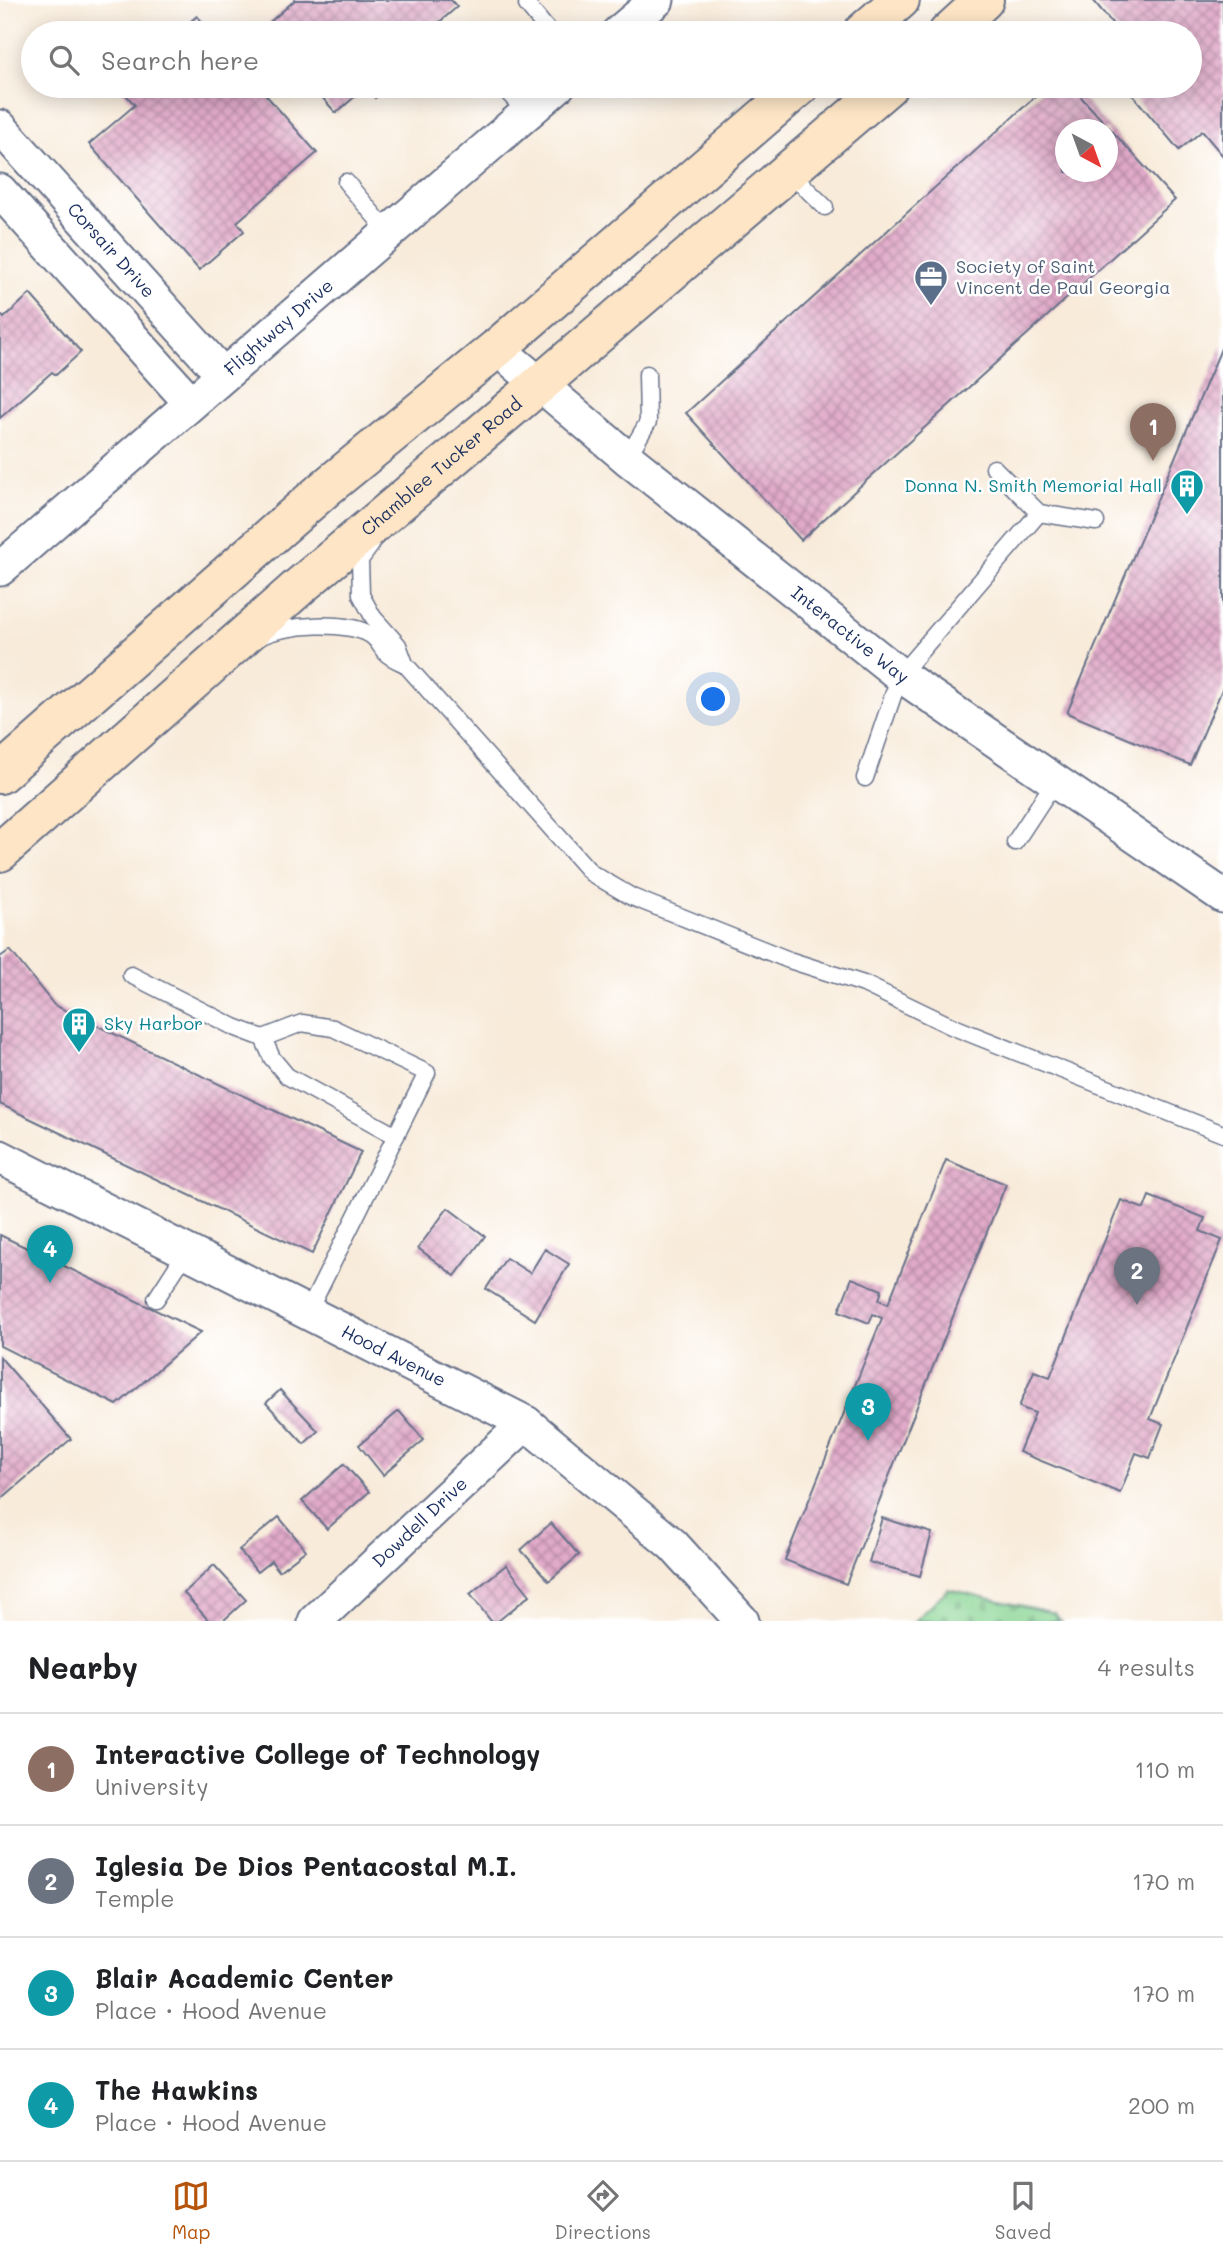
<!DOCTYPE html>
<meta charset="utf-8">
<style>
:root{--surface:#fff;--page:#f2f2f2;--text:#202124;--muted:#757577;--line:#e0e0e0;--accent:#b45309}
body{margin:0;font-family:Mali,sans-serif;background:var(--page);color:var(--text)}
.compass{position:absolute;left:1055px;top:119px;width:63px;height:63px;border-radius:50%;background:var(--surface);box-shadow:0 4px 18px #0003;rotate:139deg}
.you{position:absolute;left:714px;top:700px;width:24px;height:24px;margin:-18px;border:5px solid #fff;border-radius:50%;background:#1a73e8;box-shadow:0 0 0 10px #1a73e833}
.badge{display:grid;place-items:center;width:46px;height:46px;border-radius:50%;background:var(--accent);color:#fff;font-size:23px;font-weight:700}
.pin{position:absolute;translate:-50% -58px;filter:drop-shadow(0 2px 4px #0008)}
.pin::after{content:'';position:absolute;top:37px;width:24px;height:21px;background:inherit;clip-path:polygon(0 0,100% 0,50% 100%)}
.list{margin:0;padding:0;list-style:none}
h2{display:flex;justify-content:space-between;align-items:center;height:91px;margin:0;padding:0 28px;font-size:30px}
h2 small{font-size:23px;font-weight:400;color:var(--muted)}
.list li{display:grid;grid-template-columns:46px 1fr auto;gap:21px;align-items:center;box-sizing:border-box;height:112px;padding:0 28px;border-top:2px solid var(--line)}
.list b{display:block;font-size:26px;white-space:nowrap}
.list p{margin:0;font-size:23px;white-space:nowrap;color:var(--muted)}
.list em{font-size:23px;font-style:normal;color:var(--muted)}
.icon{flex:none;width:38px;height:38px;fill:none;stroke:currentColor;stroke-width:2;stroke-linecap:round;stroke-linejoin:round}
.map{position:relative;flex:none;width:1223px;height:1621px;overflow:hidden}
.search{position:absolute;background:var(--surface);box-shadow:0 4px 18px #0003;left:21px;right:21px;top:21px;height:77px;display:flex;align-items:center;gap:18px;box-sizing:border-box;padding:0 24px;border-radius:38px;color:var(--muted);font-size:26px}
.sheet{height:539px;background:var(--surface)}
nav{display:flex;justify-content:space-around;align-items:center;box-sizing:border-box;height:98px;border-top:2px solid var(--line);background:var(--surface);font-size:19px;color:var(--muted)}
nav a{display:grid;justify-items:center;gap:4px}
nav .on{color:var(--accent)}
.map>svg:first-child{display:block}
.cemetery{fill:url(#cemetery-stones);stroke:#518278;stroke-width:2}
.building{fill:url(#building-cross-hatch);fill-rule:evenodd}
.lines{fill:none;stroke-linecap:round;stroke-linejoin:round}
.service-casing{stroke:#687189;stroke-width:19}
.minor-casing{stroke:#687189;stroke-width:37}
.secondary-casing{stroke:#687189;stroke-width:42}
.service{stroke:#fff;stroke-width:16}
.minor{stroke:#fff;stroke-width:33}
.secondary{stroke:#fde5c5;stroke-width:38}
.labels{text-anchor:middle;stroke-width:5;stroke-linejoin:round;paint-order:stroke}
.street-label{font-size:18px;fill:#1b2f5e;stroke:#fff}
.service-label{font-size:18px;fill:#4e5e75;stroke:#fff;text-anchor:start}
.culture-label{font-size:18px;fill:#0d838f;stroke:#fff;text-anchor:end}
</style>
<div class="map">
<svg width="1223" height="1621" viewBox="0 0 1223 1621">
<defs>
<pattern id="cemetery-stones" width="16" height="16" patternUnits="userSpaceOnUse" patternTransform="scale(1.75)"><rect width="16" height="16" fill="#87d492"/><path d="M2 7V4a2 2 0 0 1 4 0v3zM10 15v-3a2 2 0 0 1 4 0v3z" fill="#74b680"/></pattern>
<pattern id="building-cross-hatch" width="8" height="8" patternUnits="userSpaceOnUse" patternTransform="scale(1.75)"><rect width="8" height="8" fill="#e1aac9"/><path d="M0 0l8 8M0 8l8-8" fill="none" stroke="#b68ba6"/></pattern>
</defs>
<rect width="100%" height="100%" fill="#fff"/>
<filter id="ink" filterUnits="userSpaceOnUse"><feTurbulence type="fractalNoise" baseFrequency=".0143" numOctaves="2"/><feDisplacementMap in="SourceGraphic" scale="14" xChannelSelector="R" yChannelSelector="G"/><feConvolveMatrix kernelMatrix="1 2 1 2 8 2 1 2 1" color-interpolation-filters="sRGB"/></filter>
<filter id="wash" filterUnits="userSpaceOnUse"><feTurbulence type="fractalNoise" baseFrequency=".00686" numOctaves="4" result="noise"/><feDisplacementMap in="SourceGraphic" scale="28" xChannelSelector="R" yChannelSelector="G"/><feGaussianBlur stdDeviation="1.57" result="paint"/><feColorMatrix in="noise" values="0 0 0 0 0 0 0 0 0 0 0 0 0 0 0 0 0 1.4 0 .05"/><feComposite in="paint" operator="in"/></filter>
<g filter="url(#wash)">
<rect width="100%" height="100%" fill="#f8ebda"/>
<!-- cemetery -->
<polygon class="cemetery" points="948,1589 1054,1613 1061,1621 914,1621"/>
<g id="blocks">
<!-- building -->
<g class="building">
<polygon points="295,0 451,0 457,7 427,33 265,33 262,29"/>
<polygon points="1093,0 1223,0 1223,156 1202,131 1179,150 1125,86 1190,86 1190,33 1120,33"/>
<polygon points="197,16 212,33 177,33"/>
<polygon points="118,86 258,86 317,153 237,222 244,231 199,270 89,144 135,105"/>
<polygon points="312,86 389,86 375,98 366,87 336,113"/>
<path d="M1047,86H1071L1175,200L801,540L686,413ZM1066,130H1108V172H1066Z"/>
<polygon points="30,294 81,352 56,375 52,372 0,418 0,314 4,318"/>
<polygon points="1223,344 1223,687 1190,765 1067,713"/>
<polygon points="10,950 54,1005 361,1152 312,1254 0,1104 0,957"/>
<polygon points="946,1160 1006,1184 846,1584 785,1560 882,1318 873,1314 869,1323 839,1311 852,1278 882,1290 879,1300 888,1304"/>
<polygon points="1149,1196 1205,1218 1200,1231 1222,1240 1150,1419 1163,1424 1150,1458 1136,1453 1120,1493 1019,1452 1035,1413 1019,1407 1034,1371 1050,1377 1121,1200 1144,1209"/>
<polygon points="448,1208 485,1236 455,1276 418,1248"/>
<polygon points="0,1235 201,1332 117,1405 0,1346"/>
<polygon points="545,1249 569,1264 535,1320 486,1289 506,1258 530,1273"/>
<polygon points="0,1357 71,1439 0,1500"/>
<polygon points="280,1390 318,1431 304,1444 266,1403"/>
<polygon points="399,1411 424,1440 383,1475 359,1445"/>
<polygon points="344,1464 369,1492 327,1529 302,1501"/>
<polygon points="279,1517 306,1550 279,1571 271,1561 257,1572 239,1550"/>
<polygon points="882,1518 932,1533 920,1576 869,1562"/>
<polygon points="551,1523 579,1555 549,1581 521,1550"/>
<polygon points="214,1565 246,1600 223,1621 209,1621 184,1593"/>
<polygon points="506,1565 530,1595 498,1621 491,1621 470,1594"/>
</g>
</g>
</g>
<g filter="url(#ink)">
<use href="#blocks" fill-opacity="0" stroke="#687189" stroke-width="2"/>
<g class="lines">
<!-- service casing -->
<g class="service-casing">
<g id="service">
<polyline points="527,5 550,33"/>
<polyline points="502,86 527,113"/>
<polyline points="788,171 825,207"/>
<polyline points="346,182 389,233"/>
<polyline points="627,458 648,422 647,374"/>
<polyline points="994,468 1039,513"/>
<polyline points="371,545 360,560 361,595 373,617 398,645 405,664"/>
<path d="M260,637C282,624 351,620 372,636C378,640 381,648 386,653C391,658 399,661 405,664L591,873L632,897L789,960L864,984L951,1026L1223,1134"/>
<polyline points="865,778 900,675 1039,513 1096,522"/>
<polyline points="1015,842 1055,781"/>
<polyline points="131,975 234,1027 263,1038 302,1023 333,1028 427,1073 308,1312"/>
<polyline points="263,1038 272,1058 287,1076 396,1136"/>
<polyline points="156,1299 187,1251"/>
</g>
</g>
<!-- minor casing -->
<g class="minor-casing">
<g id="minor">
<polyline points="618,33 657,0"/>
<path id="s1" d="M0,127L223,375"/>
<polyline points="0,191 191,403"/>
<path id="s2" d="M497,348L627,458L900,675L1223,896"/>
<path id="s3" d="M0,569L558,86"/>
<path id="s4" d="M0,1157L526,1423L673,1545L742,1621"/>
<path id="s5" d="M315,1621L526,1423"/>
</g>
</g>
<!-- secondary casing -->
<g class="secondary-casing">
<g id="secondary">
<polyline points="862,33 900,0"/>
<polyline points="948,33 984,0"/>
<polyline points="0,774 328,486 497,348 800,86"/>
<path id="s6" d="M0,852L299,587L540,384L888,86"/>
</g>
</g>
<!-- service -->
<use href="#service" class="service"/>
<!-- minor -->
<use href="#minor" class="minor"/>
<!-- secondary -->
<use href="#secondary" class="secondary"/>
</g>
</g>
<!-- icons -->
<defs>
<g id="office-pin" transform="scale(1.75)"><path d="M0 17L-7.5 6A9.5 9.5 0 1 1 7.5 6Z" fill="#5c6f8a" stroke="#fff"/><path d="M-6-3h4V-5.5h4V-3h4V5H-6ZM-1-4.5V-3h2v-1.5ZM-6 0V1H6V0Z" fill="#fff"/></g>
<g id="building-pin" transform="scale(1.75)"><path d="M0 17L-7.5 6A9.5 9.5 0 1 1 7.5 6Z" fill="#0f9aa8" stroke="#fff"/><path d="M-4-6H4V6H1V3H-1V6H-4ZM-2.5-4.3h1.7v1.8h-1.7ZM.8-4.3h1.7v1.8H.8ZM-2.5-1h1.7V.8h-1.7ZM.8-1h1.7V.8H.8Z" fill="#fff"/></g>
</defs>
<g fill-rule="evenodd">
<use href="#office-pin" x="931" y="277"/>
<use href="#building-pin" x="1187" y="486"/>
<use href="#building-pin" x="79" y="1024"/>
</g>
<g class="labels">
<!-- street labels -->
<g class="street-label">
<text dy="6" stroke="none"><textPath href="#s1" startOffset="166">Corsair Drive</textPath></text>
<text dy="6" stroke="none"><textPath href="#s3" startOffset="369">Flightway Drive</textPath></text>
<text dy="6" stroke="none"><textPath href="#s6" startOffset="586">Chamblee Tucker Road</textPath></text>
<text dy="6" stroke="none"><textPath href="#s2" startOffset="455">Interactive Way</textPath></text>
<text dy="6" stroke="none"><textPath href="#s4" startOffset="441">Hood Avenue</textPath></text>
<text dy="6" stroke="none"><textPath href="#s5" startOffset="144">Dowdell Drive</textPath></text>
</g>
<!-- service labels -->
<g class="service-label">
<text x="956" y="273">Society of Saint<tspan x="956" dy="21">Vincent de Paul Georgia</tspan></text>
</g>
<!-- culture labels -->
<g class="culture-label">
<text x="1162" y="492">Donna N. Smith Memorial Hall</text>
<text x="104" y="1030" text-anchor="start">Sky Harbor</text>
</g>
</g>
</svg>
<svg class="compass" viewBox="-18 -18 36 36"><path d="M0-13l5 13h-10z" fill="#e53935"/><path d="M0 13l5-13h-10z" fill="#757577"/></svg>
<div class="you"></div>
<div class="pin badge" style="left:1153px;top:461px;background:#8d6e63">1</div>
<div class="pin badge" style="left:1137px;top:1305px;background:#6b7280">2</div>
<div class="pin badge" style="left:868px;top:1441px;background:#0f9aa8">3</div>
<div class="pin badge" style="left:50px;top:1283px;background:#0f9aa8">4</div>
<div class="search"><svg class="icon" aria-label="search" viewBox="0 0 24 24"><circle cx="10" cy="10" r="6"/><path d="M15 15l6 6"/></svg>Search here</div>
</div>
<section class="sheet">
<h2>Nearby<small>4 results</small></h2>
<ul class="list">
<li><span class="badge" style="background:#8d6e63">1</span><div><b>Interactive College of Technology</b><p>University</p></div><em>110 m</em></li>
<li><span class="badge" style="background:#6b7280">2</span><div><b>Iglesia De Dios Pentacostal M.I.</b><p>Temple</p></div><em>170 m</em></li>
<li><span class="badge" style="background:#0f9aa8">3</span><div><b>Blair Academic Center</b><p>Place · Hood Avenue</p></div><em>170 m</em></li>
<li><span class="badge" style="background:#0f9aa8">4</span><div><b>The Hawkins</b><p>Place · Hood Avenue</p></div><em>200 m</em></li>
</ul>
</section>
<nav>
<a class="on"><svg class="icon" aria-label="map" viewBox="0 0 24 24"><path d="M3 6l6-2 6 2 6-2v14l-6 2-6-2-6 2zM9 4v14M15 6v14"/></svg>Map</a>
<a><svg class="icon" aria-label="directions" viewBox="0 0 24 24"><path d="M12 3l9 9-9 9-9-9zM9 14v-3h6M13 9l2 2-2 2"/></svg>Directions</a>
<a><svg class="icon" aria-label="saved" viewBox="0 0 24 24"><path d="M7 4h10v16l-5-4-5 4z"/></svg>Saved</a>
</nav>
